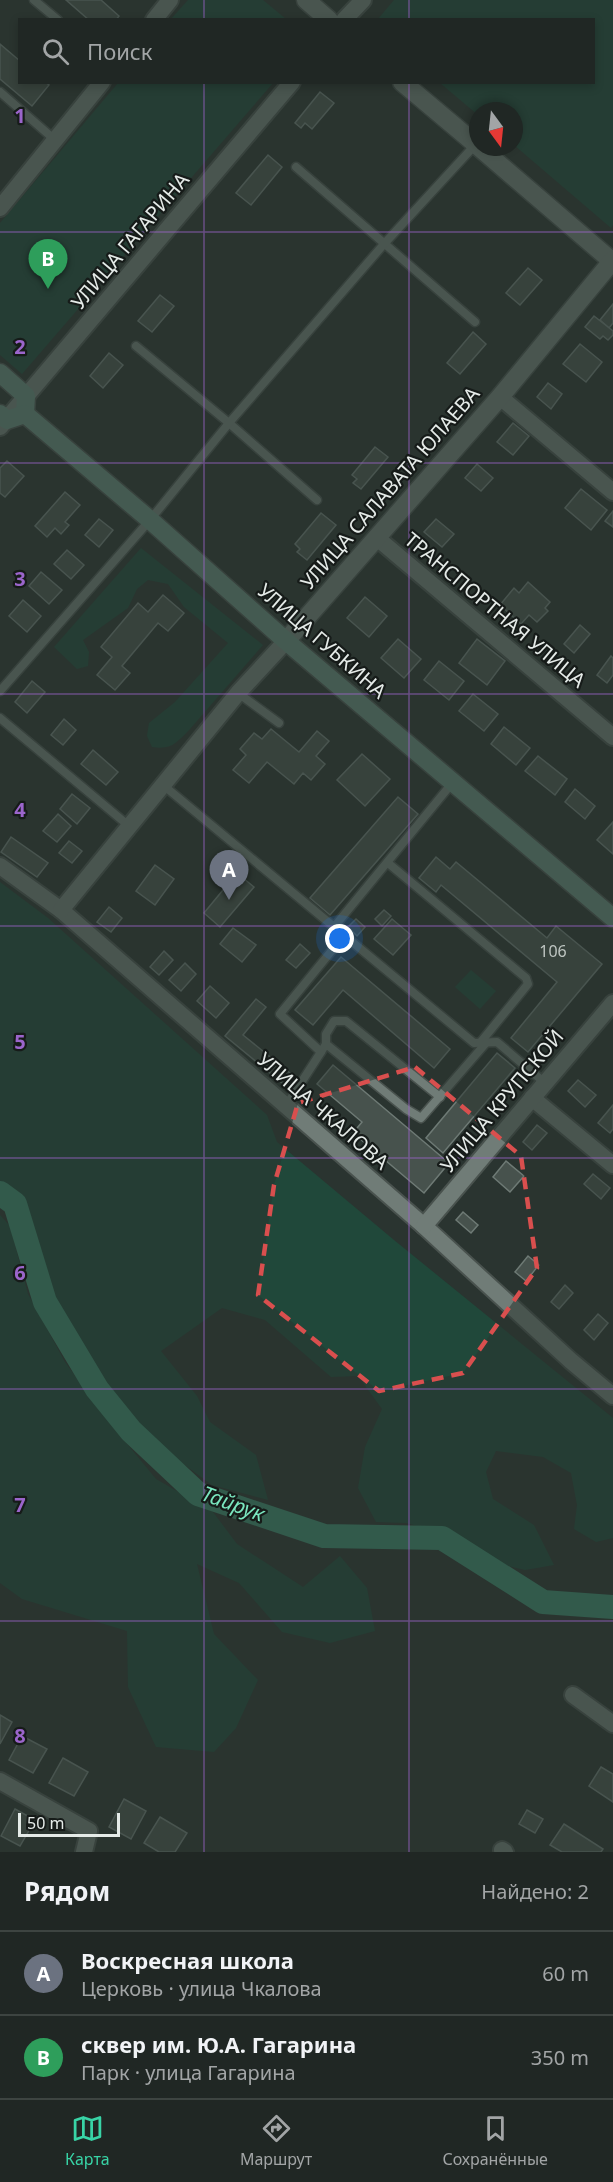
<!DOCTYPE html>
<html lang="ru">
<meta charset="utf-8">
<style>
:root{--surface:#202724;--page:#2d3331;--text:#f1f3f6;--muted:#a2a5a6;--line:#3d4441;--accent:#38d4a6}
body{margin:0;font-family:"Noto Sans",sans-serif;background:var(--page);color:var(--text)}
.compass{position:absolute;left:469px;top:102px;width:54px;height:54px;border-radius:50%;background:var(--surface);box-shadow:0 3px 9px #0003;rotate:165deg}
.scale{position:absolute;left:18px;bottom:15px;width:102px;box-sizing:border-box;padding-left:6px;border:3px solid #e5ebe8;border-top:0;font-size:16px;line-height:21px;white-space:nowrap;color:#e5ebe8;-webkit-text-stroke:4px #161b19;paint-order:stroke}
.you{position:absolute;left:340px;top:939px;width:21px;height:21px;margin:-15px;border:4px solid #fff;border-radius:50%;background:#1a73e8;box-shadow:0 0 0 9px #1a73e833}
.badge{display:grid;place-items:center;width:39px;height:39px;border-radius:50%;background:var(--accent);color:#fff;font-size:20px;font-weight:700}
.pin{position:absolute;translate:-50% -50px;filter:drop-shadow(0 2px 3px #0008)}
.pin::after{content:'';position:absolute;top:32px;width:21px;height:18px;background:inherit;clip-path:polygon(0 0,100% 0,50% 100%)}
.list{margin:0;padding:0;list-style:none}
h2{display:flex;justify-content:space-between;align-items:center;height:78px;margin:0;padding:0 24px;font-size:26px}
h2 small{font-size:20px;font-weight:400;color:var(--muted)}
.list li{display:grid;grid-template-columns:39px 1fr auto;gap:18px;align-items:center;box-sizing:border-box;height:84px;padding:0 24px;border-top:2px solid var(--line)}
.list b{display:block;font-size:22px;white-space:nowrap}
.list p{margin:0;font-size:20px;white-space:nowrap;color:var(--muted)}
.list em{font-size:20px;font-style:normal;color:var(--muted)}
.icon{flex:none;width:33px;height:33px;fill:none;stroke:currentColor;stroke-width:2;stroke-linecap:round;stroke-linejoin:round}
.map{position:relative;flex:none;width:613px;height:1852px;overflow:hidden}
.search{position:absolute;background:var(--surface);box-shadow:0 3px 9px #0003;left:18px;right:18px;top:18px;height:66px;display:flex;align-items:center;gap:15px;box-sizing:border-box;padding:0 21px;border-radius:0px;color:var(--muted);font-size:22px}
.sheet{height:246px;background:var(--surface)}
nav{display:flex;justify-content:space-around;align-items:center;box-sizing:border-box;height:84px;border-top:2px solid var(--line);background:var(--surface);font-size:16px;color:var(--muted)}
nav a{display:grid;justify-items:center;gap:3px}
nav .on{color:var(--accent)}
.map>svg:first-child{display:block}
.green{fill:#20483a}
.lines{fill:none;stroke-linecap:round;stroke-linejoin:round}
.river{stroke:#3c876d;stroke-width:24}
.building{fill:#47524d;stroke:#6e7a75;stroke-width:1.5}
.service-casing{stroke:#49524e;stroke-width:11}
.minor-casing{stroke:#49524e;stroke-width:20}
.tertiary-casing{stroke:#49524e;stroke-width:21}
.secondary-casing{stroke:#49524e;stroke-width:21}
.service{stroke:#707c77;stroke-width:8}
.minor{stroke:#707c77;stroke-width:16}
.tertiary{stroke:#707c77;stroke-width:18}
.secondary{stroke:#64887b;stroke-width:18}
.marked{fill:none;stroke:#d94f4e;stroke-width:4.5;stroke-dasharray:12 8;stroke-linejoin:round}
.grid{fill:none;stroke:#9b65cb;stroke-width:1.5;stroke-opacity:0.55}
.labels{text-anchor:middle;stroke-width:4.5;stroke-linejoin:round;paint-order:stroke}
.number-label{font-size:16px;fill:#bec5c1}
.street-label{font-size:20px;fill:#e5ebe8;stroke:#161b19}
.water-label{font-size:21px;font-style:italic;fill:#7ae6bf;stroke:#161b19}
.grid-label{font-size:20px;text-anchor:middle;font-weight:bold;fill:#9b65cb;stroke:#161b19;stroke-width:4.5;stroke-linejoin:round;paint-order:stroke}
</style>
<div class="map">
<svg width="613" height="1852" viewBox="0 0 613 1852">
<rect width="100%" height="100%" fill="#2a3430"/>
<!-- green -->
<g class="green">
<polygon points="188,0 263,0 286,19 171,19"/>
<polygon points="394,0 613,0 613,225 611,228 514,145 514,111 478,111 478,115 440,83 594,82 594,20 378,19"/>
<polygon points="118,83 273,83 22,374 0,355 0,223"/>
<path d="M141,548L263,645L190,729C176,743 172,750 152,747L147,736L149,723L175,702L228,643L184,607L168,584L148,580L137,589L128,608L83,640L89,652L88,666L77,669L54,647Z"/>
<polygon points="0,882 48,918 267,1115 277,1142 394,1240 613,1418 613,1538 596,1542 574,1529 577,1505 571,1473 543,1457 496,1451 486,1472 493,1499 534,1525 554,1565 525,1570 499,1564 452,1535 406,1523 376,1522 358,1488 365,1447 382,1409 358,1376 331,1377 265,1320 222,1308 161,1351 197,1396 210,1422 256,1455 268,1500 212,1485 167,1452 127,1415 88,1359 54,1299 36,1234 21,1202 0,1185"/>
<polygon points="471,970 496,991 480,1009 455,987"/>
<polygon points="0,1215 10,1226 28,1294 65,1362 109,1422 156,1479 213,1512 237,1544 303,1587 340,1556 367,1588 375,1631 330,1643 282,1632 239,1583 197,1564 214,1634 258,1680 236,1728 214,1752 156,1747 128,1687 127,1631 22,1599 0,1583"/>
</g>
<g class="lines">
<!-- river -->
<polyline class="river" points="0,1193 15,1204 45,1302 97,1389 131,1431 198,1494 324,1536 442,1538 543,1602 613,1607"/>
</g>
<!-- building -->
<g class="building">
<polygon points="66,0 101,0 119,16 116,20 89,20"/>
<polygon points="0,44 20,61 20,82 45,82 49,85 32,106 0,79"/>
<polygon points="320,92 334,103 312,129 305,123 301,128 295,123"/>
<polygon points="268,155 282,167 251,205 236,193"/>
<polygon points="528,268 542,280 520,305 506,293"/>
<polygon points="160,295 174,306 152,332 138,321"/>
<polygon points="613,304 613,323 609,328 600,320"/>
<polygon points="594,316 613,331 613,335 608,340 603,336 600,339 585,327"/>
<polygon points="473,332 486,344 460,374 447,363"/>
<polygon points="580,344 602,362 586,382 563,364"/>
<polygon points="109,353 123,365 103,388 90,376"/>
<polygon points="548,383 562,394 551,409 537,397"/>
<polygon points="513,423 529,436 513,455 497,442"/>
<polygon points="375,447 388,457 361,489 353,483 357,479 352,475"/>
<polygon points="7,461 24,476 5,497 0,493 0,468"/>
<polygon points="477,464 493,478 481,491 465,478"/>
<polygon points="581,489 607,510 591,530 565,508"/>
<polygon points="65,492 80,505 65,522 69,525 61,534 55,528 47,537 35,526"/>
<polygon points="613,511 613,527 605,521"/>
<polygon points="321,513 336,525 307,560 297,552 300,549 295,544"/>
<polygon points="99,519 113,530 99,547 85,535"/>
<polygon points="436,519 454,534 442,547 424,532"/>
<polygon points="67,550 84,565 71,579 54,564"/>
<polygon points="41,572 62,590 49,604 29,586"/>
<polygon points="528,582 550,602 545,608 548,611 537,622 529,615 521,624 500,605 514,588 519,593"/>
<polygon points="163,595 184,613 168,631 158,623 122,666 130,673 115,690 97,675 112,657 101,647 138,603 148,612"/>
<polygon points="365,597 387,616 369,637 347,618"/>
<polygon points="23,600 41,616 27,632 9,616"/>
<polygon points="580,625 590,634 574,653 564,644"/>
<polygon points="398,639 421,659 404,678 381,658"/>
<polygon points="477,639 505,661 487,685 459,663"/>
<polygon points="611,656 613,658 613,675 607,683 597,675"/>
<polygon points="439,661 464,681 449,700 424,680"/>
<polygon points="32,681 45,692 27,713 15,702"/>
<polygon points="473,694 498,714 484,731 459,711"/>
<polygon points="64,719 76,730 63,745 51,735"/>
<polygon points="504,727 530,748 516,765 491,744"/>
<polygon points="271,729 299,752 317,731 329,741 316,756 325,764 311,780 303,773 294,784 267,762 249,783 233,770 246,755 240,749 254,733 262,739"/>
<polygon points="93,750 118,772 106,785 81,764"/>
<polygon points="362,754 390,779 365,806 337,780"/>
<polygon points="538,756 567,779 555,795 525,771"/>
<polygon points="575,789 595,806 585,819 565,802"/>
<polygon points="72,794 90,808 77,824 60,809"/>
<polygon points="398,797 418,814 330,915 310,898"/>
<polygon points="58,814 71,826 57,842 43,831"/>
<polygon points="613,822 613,854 597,840"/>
<polygon points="11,837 48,863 37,877 1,852"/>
<polygon points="69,841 82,851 72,863 59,853"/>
<polygon points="436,857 450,869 456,862 547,938 556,926 602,964 528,1052 511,1038 557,982 441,885 436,892 419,878"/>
<polygon points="155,865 174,879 155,905 136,891"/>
<polygon points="237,873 254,887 220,927 204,913"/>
<polygon points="109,907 122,918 111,932 97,922"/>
<polygon points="384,910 391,916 382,926 375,919"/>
<polygon points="356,919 365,927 357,936 348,927"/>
<polygon points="392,919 411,935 393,955 374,939"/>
<polygon points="233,928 256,945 242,962 220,944"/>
<polygon points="300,944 310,953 296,968 286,960"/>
<polygon points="164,951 173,960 159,975 150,967"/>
<polygon points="341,957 450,1049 434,1068 343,990 313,1025 295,1010"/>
<polygon points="185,963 196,974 181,991 169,980"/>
<polygon points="210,986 229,1003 216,1018 197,1001"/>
<polygon points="256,999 266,1007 243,1035 290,1073 282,1083 225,1036"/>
<polygon points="497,1053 515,1068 443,1153 426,1138"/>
<polygon points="333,1065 449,1163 424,1193 353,1133 362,1122 317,1084"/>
<polygon points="578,1080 596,1095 585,1107 568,1091"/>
<polygon points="613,1105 613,1129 610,1133 598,1123"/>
<polygon points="537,1125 547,1133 532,1150 523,1142"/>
<polygon points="506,1161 524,1176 510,1192 493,1177"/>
<polygon points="593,1174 610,1188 601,1199 584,1184"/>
<polygon points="463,1212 478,1225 471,1233 456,1220"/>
<polygon points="528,1256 539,1265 526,1281 515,1272"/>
<polygon points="565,1285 573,1293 559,1309 551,1302"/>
<polygon points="598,1314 608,1323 594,1340 584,1330"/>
<polygon points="0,1715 12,1722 0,1744"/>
<polygon points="22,1736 47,1749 33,1773 9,1760"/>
<polygon points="63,1758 88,1772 74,1796 49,1783"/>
<polygon points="601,1767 613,1774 613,1802 589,1786"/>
<polygon points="124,1799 146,1811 131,1839 109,1827"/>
<polygon points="15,1809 35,1820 20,1846 1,1836"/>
<polygon points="527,1810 543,1819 535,1833 519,1824"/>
<polygon points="160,1817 187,1833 175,1852 159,1852 144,1843"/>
<polygon points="564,1824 603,1849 601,1852 562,1852 550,1845"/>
</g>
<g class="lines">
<!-- service casing -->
<g class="service-casing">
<g id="service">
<polyline points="34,0 58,20"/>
<polyline points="0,92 55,140"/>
<polyline points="296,167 475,322"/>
<polyline points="136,346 229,423 317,500"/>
<polyline points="0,691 150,520 229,423 384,244 476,144"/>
<polyline points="238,693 279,723"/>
<polyline points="0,718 129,826"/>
<polyline points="163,785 474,1043 497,1042 545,1083"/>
<polyline points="388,863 526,978 528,984 480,1043"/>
<polyline points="326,1044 326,1034 334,1021 346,1021 440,1097"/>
<polyline points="321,1052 326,1044 406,1109 421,1118 486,1043"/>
<polyline points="286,1106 321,1052 280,1014 338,943 334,927 453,782"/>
</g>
</g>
<!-- minor casing -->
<g class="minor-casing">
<g id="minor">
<polyline points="154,20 170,0"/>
<polyline points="344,20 363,0"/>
<polyline points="0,208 102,82"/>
<polyline points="500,397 613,492"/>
<polyline points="0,427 292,82"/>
<polyline points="377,538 613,737"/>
<polyline points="0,866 61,910 424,1226 571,1361 613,1396"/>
<polyline points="61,910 238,693 286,641"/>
<polyline points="532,1098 613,1165"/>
<polyline points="424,1226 613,1003"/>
<polyline points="573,1695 613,1724"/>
<polyline points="0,1781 89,1831 84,1852"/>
<polyline points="502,1850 505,1852"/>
</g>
</g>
<!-- tertiary casing -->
<g class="tertiary-casing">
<g id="tertiary">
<polyline points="306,0 329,20"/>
<polyline points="402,82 478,146"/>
<polyline points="479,147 613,262"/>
<polyline points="286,641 500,397 613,260"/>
</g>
</g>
<!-- secondary casing -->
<g class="secondary-casing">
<g id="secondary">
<polyline points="0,373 26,396 25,414"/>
<polyline points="0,414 7,420 25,414 150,520 286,641 613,918"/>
</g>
</g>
<!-- service -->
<use href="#service" class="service"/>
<!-- minor -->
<use href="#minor" class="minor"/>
<!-- tertiary -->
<use href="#tertiary" class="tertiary"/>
<!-- secondary -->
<use href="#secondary" class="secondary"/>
</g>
<!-- marked area -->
<path d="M0 0H613V1852H0ZM415,1067L521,1156L537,1268L463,1373L379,1391L258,1295L274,1185L298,1103Z" fill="#2a3430" fill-opacity=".55" fill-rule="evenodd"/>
<path class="marked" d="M415,1067L521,1156L537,1268L463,1373L379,1391L258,1295L274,1185L298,1103Z"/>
<!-- grid -->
<path class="grid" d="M204,0V20M409,0V20M204,82V1852M409,82V1852M0,232H613M0,463H613M0,694H613M0,926H613M0,1158H613M0,1389H613M0,1621H613"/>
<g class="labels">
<!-- number labels -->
<g class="number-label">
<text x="553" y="957">106</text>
</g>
<!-- street labels -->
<g class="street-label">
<text transform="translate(130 241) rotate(-50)" y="7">УЛИЦА ГАГАРИНА</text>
<text transform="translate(390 488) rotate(-49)" y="7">УЛИЦА САЛАВАТА ЮЛАЕВА</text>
<text transform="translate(495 610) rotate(40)" y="7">ТРАНСПОРТНАЯ УЛИЦА</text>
<text transform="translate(322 641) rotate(41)" y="7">УЛИЦА ГУБКИНА</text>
<text transform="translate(502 1101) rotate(-50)" y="7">УЛИЦА КРУПСКОЙ</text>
<text transform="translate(323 1111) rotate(41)" y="7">УЛИЦА ЧКАЛОВА</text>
</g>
<!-- water labels -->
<g class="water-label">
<text transform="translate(233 1504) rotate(20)" y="7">Тайрук</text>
</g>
</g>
<g class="grid-label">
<text x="20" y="123">1</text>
<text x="20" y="354">2</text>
<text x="20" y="586">3</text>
<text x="20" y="817">4</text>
<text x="20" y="1049">5</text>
<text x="20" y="1280">6</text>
<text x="20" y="1512">7</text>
<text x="20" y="1743">8</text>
</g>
</svg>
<svg class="compass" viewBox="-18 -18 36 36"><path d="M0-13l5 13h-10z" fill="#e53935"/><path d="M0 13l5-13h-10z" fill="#a2a5a6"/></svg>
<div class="scale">50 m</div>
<div class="you"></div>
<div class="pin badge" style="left:229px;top:900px;background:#6b7280">A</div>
<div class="pin badge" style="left:48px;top:289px;background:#2e9e5b">B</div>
<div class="search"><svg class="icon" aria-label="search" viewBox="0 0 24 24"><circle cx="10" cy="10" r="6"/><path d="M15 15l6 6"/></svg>Поиск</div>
</div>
<section class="sheet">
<h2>Рядом<small>Найдено: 2</small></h2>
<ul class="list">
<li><span class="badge" style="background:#6b7280">A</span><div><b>Воскресная школа</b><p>Церковь · улица Чкалова</p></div><em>60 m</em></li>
<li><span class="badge" style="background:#2e9e5b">B</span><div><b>сквер им. Ю.А. Гагарина</b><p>Парк · улица Гагарина</p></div><em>350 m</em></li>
</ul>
</section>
<nav>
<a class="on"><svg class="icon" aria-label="map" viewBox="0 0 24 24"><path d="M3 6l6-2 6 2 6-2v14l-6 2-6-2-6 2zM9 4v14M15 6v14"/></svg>Карта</a>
<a><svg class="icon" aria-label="directions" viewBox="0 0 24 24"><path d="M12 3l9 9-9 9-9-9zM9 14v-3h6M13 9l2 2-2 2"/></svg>Маршрут</a>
<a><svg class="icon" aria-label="saved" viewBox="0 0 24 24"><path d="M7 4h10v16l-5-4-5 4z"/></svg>Сохранённые</a>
</nav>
